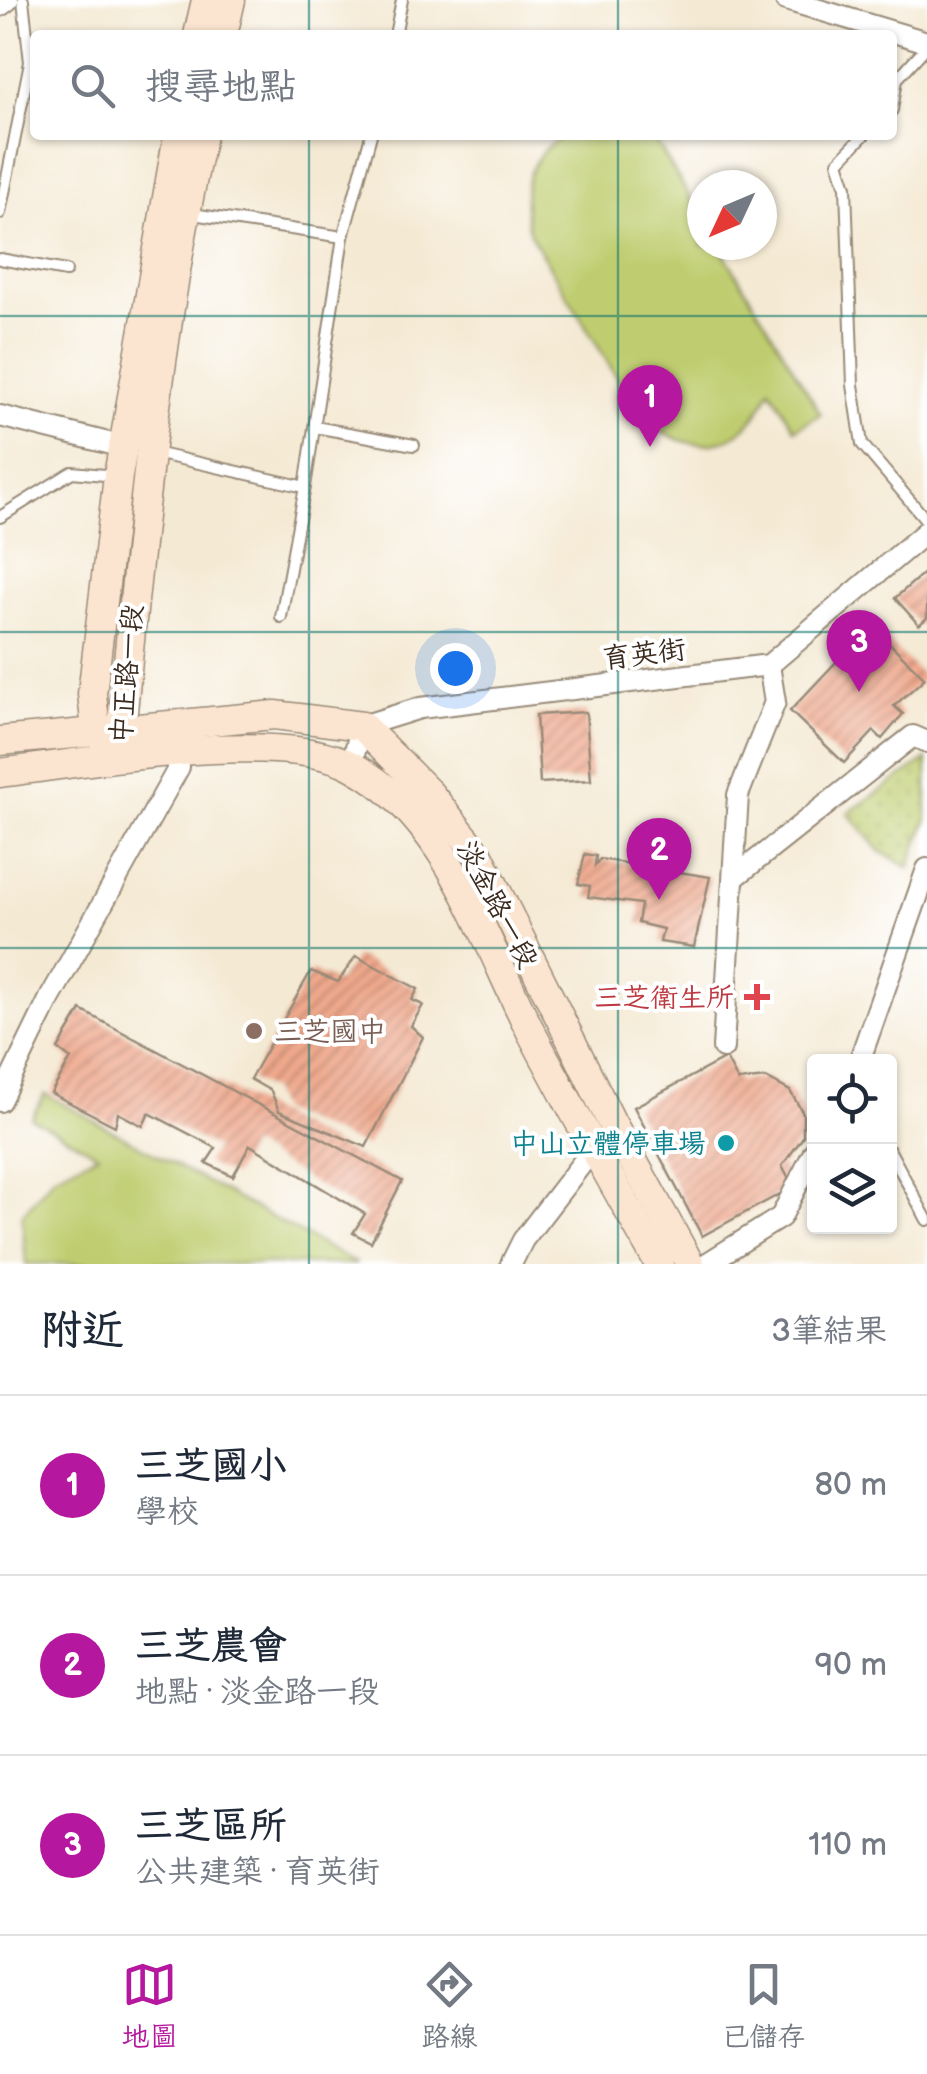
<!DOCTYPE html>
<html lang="zh-TW">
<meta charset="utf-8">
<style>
:root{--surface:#fff;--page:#f2f2f3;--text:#1f2937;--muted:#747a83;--line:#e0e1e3;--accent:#b5179e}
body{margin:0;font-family:"Balsamiq Sans","LXGW WenKai TC",sans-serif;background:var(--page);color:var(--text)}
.controls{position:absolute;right:30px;bottom:30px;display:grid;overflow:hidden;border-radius:10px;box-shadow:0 2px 8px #0004}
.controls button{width:90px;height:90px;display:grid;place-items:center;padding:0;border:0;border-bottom:2px solid var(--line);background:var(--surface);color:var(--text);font:50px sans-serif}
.compass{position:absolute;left:687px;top:170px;width:90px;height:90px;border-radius:50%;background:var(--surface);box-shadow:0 2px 8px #0004;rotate:226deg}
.you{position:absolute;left:455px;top:668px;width:35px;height:35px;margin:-25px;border:8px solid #fff;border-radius:50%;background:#1a73e8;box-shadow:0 0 0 15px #1a73e833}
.badge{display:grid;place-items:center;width:65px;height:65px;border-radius:50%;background:var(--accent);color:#fff;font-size:32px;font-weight:700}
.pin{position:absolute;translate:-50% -82px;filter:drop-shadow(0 2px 5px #0008)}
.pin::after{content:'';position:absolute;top:52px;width:35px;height:30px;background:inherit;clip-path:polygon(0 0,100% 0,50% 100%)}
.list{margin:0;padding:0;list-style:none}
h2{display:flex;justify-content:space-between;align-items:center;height:130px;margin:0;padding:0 40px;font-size:42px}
h2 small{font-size:32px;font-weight:400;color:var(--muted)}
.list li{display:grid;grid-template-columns:65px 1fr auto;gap:30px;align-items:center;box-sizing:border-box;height:180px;padding:0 40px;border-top:2px solid var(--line)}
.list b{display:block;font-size:38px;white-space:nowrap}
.list p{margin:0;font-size:32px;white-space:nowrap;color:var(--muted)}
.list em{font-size:32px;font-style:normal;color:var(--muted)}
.icon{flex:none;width:55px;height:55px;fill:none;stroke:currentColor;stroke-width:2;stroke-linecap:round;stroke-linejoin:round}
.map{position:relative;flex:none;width:927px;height:1264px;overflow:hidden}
.search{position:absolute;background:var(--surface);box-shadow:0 2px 8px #0004;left:30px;right:30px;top:30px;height:110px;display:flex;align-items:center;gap:25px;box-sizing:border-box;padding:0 35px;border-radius:10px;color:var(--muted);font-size:38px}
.sheet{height:670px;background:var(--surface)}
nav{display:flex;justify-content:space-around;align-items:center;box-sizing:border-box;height:140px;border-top:2px solid var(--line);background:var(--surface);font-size:28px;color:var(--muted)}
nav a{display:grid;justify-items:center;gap:5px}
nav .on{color:var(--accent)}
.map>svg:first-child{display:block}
.grass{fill:#bfcd6f;stroke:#7d7c46;stroke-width:2.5}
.park{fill:url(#park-dots);stroke:#7d7c46;stroke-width:2.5}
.building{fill:url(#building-hatch)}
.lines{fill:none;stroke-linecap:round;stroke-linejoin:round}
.lane-casing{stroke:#988a78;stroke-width:14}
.street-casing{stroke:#988a78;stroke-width:24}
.secondary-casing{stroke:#988a78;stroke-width:31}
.lane{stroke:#fff;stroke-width:10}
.street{stroke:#fff;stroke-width:20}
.secondary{stroke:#fce5d0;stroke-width:28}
.grid{fill:none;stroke:#0f766e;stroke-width:2.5;stroke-opacity:0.55}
.health-dot{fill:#e0444e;stroke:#fff;stroke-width:4}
.education-dot{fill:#8d6e63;stroke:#fff;stroke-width:4}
.culture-dot{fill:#0f9aa8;stroke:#fff;stroke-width:4}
.labels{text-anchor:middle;stroke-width:8;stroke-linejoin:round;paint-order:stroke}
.street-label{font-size:28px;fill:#3b2a1e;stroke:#fff}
.health-label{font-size:28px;fill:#be3a42;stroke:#fff;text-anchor:end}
.education-label{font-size:28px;fill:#785e54;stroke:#fff;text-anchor:start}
.culture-label{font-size:28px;fill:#0d838f;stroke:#fff;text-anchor:end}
</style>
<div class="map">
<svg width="927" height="1264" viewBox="0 0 927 1264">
<defs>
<pattern id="park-dots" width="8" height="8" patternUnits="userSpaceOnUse" patternTransform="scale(2.5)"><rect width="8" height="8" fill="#bfcd6f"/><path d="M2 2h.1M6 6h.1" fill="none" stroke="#a5b060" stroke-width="1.8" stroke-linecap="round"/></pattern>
<pattern id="building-hatch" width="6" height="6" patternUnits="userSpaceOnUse" patternTransform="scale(2.5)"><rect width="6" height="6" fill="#efa88c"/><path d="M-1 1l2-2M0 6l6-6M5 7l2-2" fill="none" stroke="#c38972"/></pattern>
</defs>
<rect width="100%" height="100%" fill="#fff"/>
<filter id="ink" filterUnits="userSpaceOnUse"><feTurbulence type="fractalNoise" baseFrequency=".01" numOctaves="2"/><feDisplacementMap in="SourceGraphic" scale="20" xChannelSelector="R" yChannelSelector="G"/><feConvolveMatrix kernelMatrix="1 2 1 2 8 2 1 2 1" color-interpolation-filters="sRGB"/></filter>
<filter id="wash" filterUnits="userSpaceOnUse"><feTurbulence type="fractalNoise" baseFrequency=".0048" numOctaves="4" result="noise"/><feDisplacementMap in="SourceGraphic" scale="40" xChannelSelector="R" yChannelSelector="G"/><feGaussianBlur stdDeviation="2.25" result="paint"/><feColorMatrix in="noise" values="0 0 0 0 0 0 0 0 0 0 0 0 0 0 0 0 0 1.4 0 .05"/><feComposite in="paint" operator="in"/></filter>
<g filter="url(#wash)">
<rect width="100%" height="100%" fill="#f4e9d3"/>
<!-- grass -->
<g class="grass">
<path d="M566,135H652L702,217V245H719L821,414L795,429L770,388C746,453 690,460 640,416L530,234C519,194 525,155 566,135Z"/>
<polygon points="45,1094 357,1264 26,1264 22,1215 54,1176 98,1154 31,1118"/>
</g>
<!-- park -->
<polygon class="park" points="927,759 927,819 909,868 880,851 848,813"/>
<g id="blocks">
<!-- building -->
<g class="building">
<polygon points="927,570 927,618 919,625 895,598"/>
<polygon points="871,625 925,678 894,706 903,714 882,739 874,731 844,763 790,711"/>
<polygon points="586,712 591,780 540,783 536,715"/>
<polygon points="585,854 596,856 595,865 600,859 710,877 694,947 660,942 663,929 638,923 641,904 588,897 590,886 578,884"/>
<polygon points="356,956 418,989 412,1000 423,1005 411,1026 423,1037 366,1147 279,1111 271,1091 250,1079 311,971 338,982"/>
<polygon points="81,1010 402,1181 371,1242 353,1233 365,1214 250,1145 233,1176 206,1163 216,1148 149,1113 143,1126 118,1113 115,1126 51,1093 71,1059 58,1049"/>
<polygon points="726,1058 738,1081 766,1078 790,1091 803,1113 803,1137 782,1166 793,1187 702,1236 634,1107"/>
</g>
</g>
</g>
<g filter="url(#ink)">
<use href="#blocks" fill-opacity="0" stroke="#988a78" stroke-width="2.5"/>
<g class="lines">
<!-- lane casing -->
<g class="lane-casing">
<g id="lane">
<polyline points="395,35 402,0"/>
<polyline points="892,110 897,79 927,46"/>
<polyline points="864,135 838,162 846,187 853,385 862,444 927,521"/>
<polyline points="0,213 30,62 23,0"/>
<polyline points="186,213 343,237"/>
<polyline points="0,259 66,271"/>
<polyline points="315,427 414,445"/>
<polyline points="150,452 305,487 343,237 371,135"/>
<polyline points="0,517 72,472 116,476"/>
<polyline points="281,617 305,487"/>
<polyline points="890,1151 927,1220"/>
</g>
</g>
<!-- street casing -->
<g class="street-casing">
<g id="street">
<polyline points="786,0 927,42"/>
<polyline points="0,6 8,0"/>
<polyline points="0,416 124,447"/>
<polyline points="351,765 362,726 420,708 769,665 927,531"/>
<polyline points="735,877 913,736 927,742"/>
<polyline points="723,1048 738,795 775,702 769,665"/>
<polyline points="859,1062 927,869"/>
<polyline points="0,1101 50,998 179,767 177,739"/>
<polyline points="511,1264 523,1240 600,1140"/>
<polyline points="706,1264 781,1217 814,1152"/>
</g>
</g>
<!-- secondary casing -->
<g class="secondary-casing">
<g id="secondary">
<polyline points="198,35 206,0"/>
<polyline points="223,35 231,0"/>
<polyline points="0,741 275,715 362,726 430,794 479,855 611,1121 690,1264"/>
<path d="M120,742C140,540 158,335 202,135"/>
<polyline points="106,743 96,731 92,694 118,476 178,135"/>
<path d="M0,773C85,763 280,727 352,766C449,818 484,941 531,1032C572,1110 615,1187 659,1264"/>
</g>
</g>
<!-- lane -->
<use href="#lane" class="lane"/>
<!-- street -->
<use href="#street" class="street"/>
<!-- secondary -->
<use href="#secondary" class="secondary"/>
</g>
</g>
<!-- grid -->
<path class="grid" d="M309,0V35M618,0V35M309,135V1264M618,135V1264M0,316H927M0,632H927M0,948H927"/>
<!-- markers -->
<path class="health-dot" d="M752 982h10v10h10v10h-10v10h-10v-10h-10v-10h10z"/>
<circle class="education-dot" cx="254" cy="1031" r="10"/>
<circle class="culture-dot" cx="726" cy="1143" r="10"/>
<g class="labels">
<!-- street labels -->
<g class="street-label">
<text transform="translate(644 653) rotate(-7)" y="10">育英街</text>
<text transform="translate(126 674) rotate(-85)" y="10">中正路一段</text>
<text transform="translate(498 904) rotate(62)" y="10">淡金路一段</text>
</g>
<!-- health labels -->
<g class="health-label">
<text x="734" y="1007">三芝衛生所</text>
</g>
<!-- education labels -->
<g class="education-label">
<text x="274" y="1041">三芝國中</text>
</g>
<!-- culture labels -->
<g class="culture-label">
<text x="706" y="1153">中山立體停車場</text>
</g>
</g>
</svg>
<div class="controls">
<button><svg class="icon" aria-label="locate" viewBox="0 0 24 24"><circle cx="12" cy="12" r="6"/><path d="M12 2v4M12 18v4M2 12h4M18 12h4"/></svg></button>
<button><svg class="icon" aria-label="layers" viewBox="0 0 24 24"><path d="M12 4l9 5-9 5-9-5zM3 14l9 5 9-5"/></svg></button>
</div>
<svg class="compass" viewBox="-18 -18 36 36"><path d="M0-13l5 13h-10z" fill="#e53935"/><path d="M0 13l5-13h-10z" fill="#747a83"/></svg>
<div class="you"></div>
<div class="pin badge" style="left:650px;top:447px">1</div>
<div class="pin badge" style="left:659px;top:900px">2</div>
<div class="pin badge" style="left:859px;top:692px">3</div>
<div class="search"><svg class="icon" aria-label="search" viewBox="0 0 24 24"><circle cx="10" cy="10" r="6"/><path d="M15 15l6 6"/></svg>搜尋地點</div>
</div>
<section class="sheet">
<h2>附近<small>3筆結果</small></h2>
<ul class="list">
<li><span class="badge">1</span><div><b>三芝國小</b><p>學校</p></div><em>80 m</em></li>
<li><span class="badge">2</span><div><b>三芝農會</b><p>地點 · 淡金路一段</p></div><em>90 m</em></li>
<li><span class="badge">3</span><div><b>三芝區所</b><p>公共建築 · 育英街</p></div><em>110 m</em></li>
</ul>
</section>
<nav>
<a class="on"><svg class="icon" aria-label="map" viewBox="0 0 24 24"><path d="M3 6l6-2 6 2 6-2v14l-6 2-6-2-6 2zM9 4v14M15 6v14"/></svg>地圖</a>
<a><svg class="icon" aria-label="directions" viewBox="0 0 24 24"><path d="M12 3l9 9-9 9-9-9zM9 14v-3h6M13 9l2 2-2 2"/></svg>路線</a>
<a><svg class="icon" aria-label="saved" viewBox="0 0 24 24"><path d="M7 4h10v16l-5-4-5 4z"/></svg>已儲存</a>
</nav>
